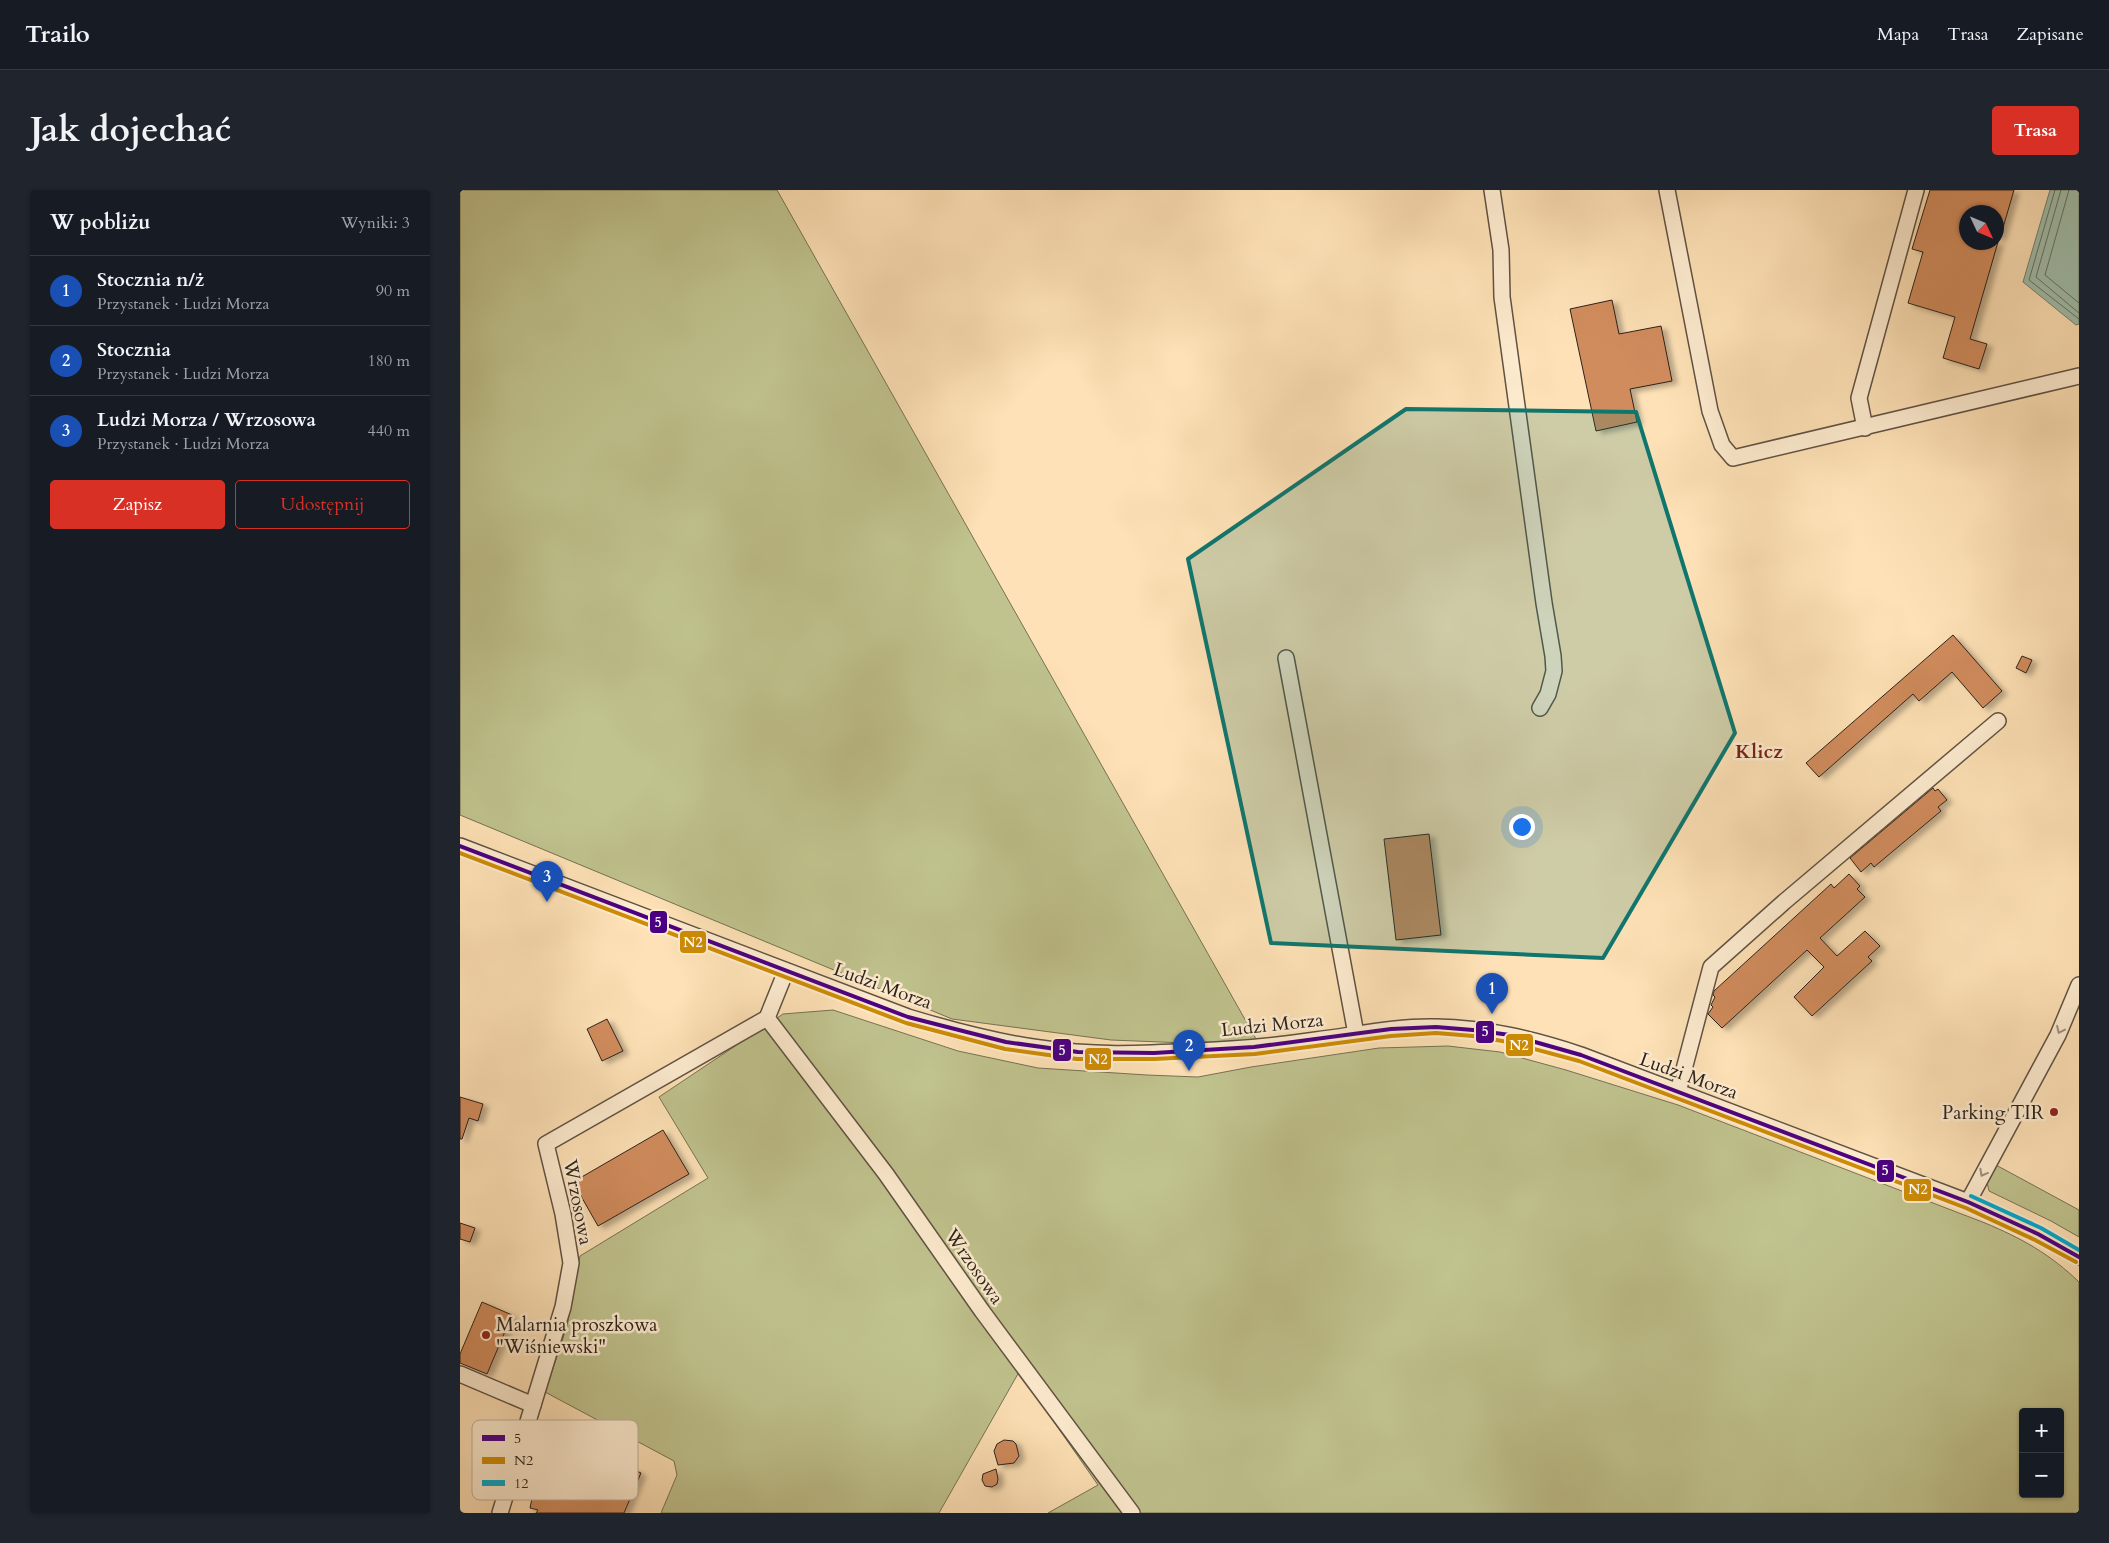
<!DOCTYPE html>
<html lang="pl">
<meta charset="utf-8">
<style>
:root{--surface:#171b24;--page:#20242c;--text:#f1f3f6;--muted:#9ea1a6;--line:#363941;--accent:#d93025}
body{margin:0;font-family:Cardo,serif;background:var(--page);color:var(--text)}
.controls{position:absolute;right:15px;bottom:15px;display:grid;overflow:hidden;border-radius:5px;box-shadow:0 1px 4px #0004}
.controls button{width:45px;height:45px;display:grid;place-items:center;padding:0;border:0;border-bottom:1px solid var(--line);background:var(--surface);color:var(--text);font:25px sans-serif}
.compass{position:absolute;left:1499px;top:15px;width:45px;height:45px;border-radius:50%;background:var(--surface);box-shadow:0 1px 4px #0004;rotate:134deg}
.you{position:absolute;left:1061px;top:636px;width:18px;height:18px;margin:-12px;border:4px solid #fff;border-radius:50%;background:#1a73e8;box-shadow:0 0 0 8px #1a73e833}
.badge{display:grid;place-items:center;width:32px;height:32px;border-radius:50%;background:var(--accent);color:#fff;font-size:16px;font-weight:700}
.pin{position:absolute;translate:-50% -41px;filter:drop-shadow(0 1px 2px #0008)}
.pin::after{content:'';position:absolute;top:26px;width:18px;height:15px;background:inherit;clip-path:polygon(0 0,100% 0,50% 100%)}
.list{margin:0;padding:0;list-style:none}
h2{display:flex;justify-content:space-between;align-items:center;height:65px;margin:0;padding:0 20px;font-size:21px}
h2 small{font-size:16px;font-weight:400;color:var(--muted)}
.list li{display:grid;grid-template-columns:32px 1fr auto;gap:15px;align-items:center;box-sizing:border-box;height:70px;padding:0 20px;border-top:1px solid var(--line)}
.list b{display:block;font-size:19px;white-space:nowrap}
.list p{margin:0;font-size:16px;white-space:nowrap;color:var(--muted)}
.list em{font-size:16px;font-style:normal;color:var(--muted)}
.actions{display:flex;gap:10px;padding:15px 20px}
.actions a{flex:1;padding:11px 0;border:1px solid var(--accent);border-radius:5px;text-align:center;font-size:18px;color:var(--accent)}
.actions .main{background:var(--accent);color:#fff}
.map{position:relative;flex:none;width:1619px;height:1323px;overflow:hidden;border-radius:5px}
header{display:flex;align-items:center;gap:30px;box-sizing:border-box;height:70px;padding:0 25px;background:var(--surface);border-bottom:1px solid var(--line)}
header strong{font-size:24px}
nav{display:flex;gap:28px;margin-inline-start:auto;font-size:18px}
.intro{display:flex;align-items:center;justify-content:space-between;box-sizing:border-box;height:120px;padding:0 30px}
h1{margin:0;font-size:35px}
.button{padding:12px 22px;border-radius:5px;background:var(--accent);color:#fff;font-size:18px;font-weight:700}
main{display:flex;gap:30px;padding:0 30px}
aside{flex:1;background:var(--surface);border-radius:5px;box-shadow:0 1px 4px #0004}
.map>svg:first-child{display:block}
.green{fill:#c0c38e;stroke:#767254;fill-rule:evenodd}
.water{fill:#a0beab;stroke:#728071}
.lines{fill:none;stroke-linecap:round;stroke-linejoin:round}
.shore{stroke:#667063;stroke-width:1}
.building{fill:#d18c5d;stroke:#2c221b;filter:url(#shadow)}
.minor-casing{stroke:#605242;stroke-width:18}
.minor{stroke:#feecd0;stroke-width:15}
.bus-1-casing{stroke:#feecd0;stroke-width:8}
.bus-2-casing{stroke:#feecd0;stroke-width:8}
.bus-3-casing{stroke:#feecd0;stroke-width:8}
.bus-1{stroke:#4b0082;stroke-width:4}
.bus-2{stroke:#ce8c05;stroke-width:4}
.bus-3{stroke:#00a9ce;stroke-width:4}
.oneway{stroke:#a0917f}
.marked{fill:#0f766e;fill-opacity:0.2;stroke:#0f766e;stroke-width:4;stroke-linejoin:round}
.poi-dot{fill:#8f2418;stroke:#feecd0;stroke-width:2}
.labels{text-anchor:middle;stroke-width:5;stroke-linejoin:round;paint-order:stroke}
.street-label{font-size:19px;fill:#2c221b;stroke:#feecd0}
.poi-label{font-size:19px;fill:#2c221b;stroke:#feecd0;text-anchor:end}
.neighbourhood-label{font-size:20px;font-weight:bold;fill:#7a1f14;stroke:#feecd0}
.key{fill:#feecd0;stroke:#bfaf9a;stroke-width:1}
.key-label{font-size:14px;fill:#2c221b}
.line-badge{stroke:#feecd0;stroke-width:2}
.badge-label{font-size:14px;text-anchor:middle;font-weight:bold;fill:#fff}
</style>
<header>
<strong>Trailo</strong>
<nav><a>Mapa</a><a>Trasa</a><a>Zapisane</a></nav>
</header>
<div class="intro"><h1>Jak dojechać</h1><a class="button">Trasa</a></div>
<main>
<aside>
<h2>W pobliżu<small>Wyniki: 3</small></h2>
<ul class="list">
<li><span class="badge" style="background:#1a4fb4">1</span><div><b>Stocznia n/ż</b><p>Przystanek · Ludzi Morza</p></div><em>90 m</em></li>
<li><span class="badge" style="background:#1a4fb4">2</span><div><b>Stocznia</b><p>Przystanek · Ludzi Morza</p></div><em>180 m</em></li>
<li><span class="badge" style="background:#1a4fb4">3</span><div><b>Ludzi Morza / Wrzosowa</b><p>Przystanek · Ludzi Morza</p></div><em>440 m</em></li>
</ul>
<div class="actions"><a class="main">Zapisz</a><a>Udostępnij</a></div>
</aside>
<div class="map">
<svg width="1619" height="1323" viewBox="0 0 1619 1323">
<defs>
<filter id="shadow"><feDropShadow dx="5.5" dy="3" stdDeviation="2.5" flood-color="#0004"/></filter>
</defs>
<rect width="100%" height="100%" fill="#fee1b6"/>
<filter id="stains"><feTurbulence type="fractalNoise" baseFrequency=".004" numOctaves="4"/><feColorMatrix values="0 0 0 0 .2 0 0 0 0 .09 0 0 0 0 .02 0 0 0 .5 -.17"/></filter>
<radialGradient id="worn" r=".72"><stop offset=".6" stop-color="#630" stop-opacity="0"/><stop offset="1" stop-color="#630" stop-opacity=".3"/></radialGradient>
<!-- green -->
<g class="green">
<polygon points="0,0 317,0 800,856 651,850 492,829 0,625"/>
<path d="M373,820L498,861L578,878L687,885L738,887L791,877L919,858L988,856L1040,862L1106,880L1218,915L1525,1033C1561,1048 1590,1064 1619,1092V1323H588L638,1295L559,1182L479,1323H201L217,1285L214,1271L85,1202L107,1136L120,1066L248,988L199,907L323,824ZM1563,1222H1600V1304H1563Z"/>
<polygon points="1536,975 1619,1020 1619,1047 1591,1031 1529,1001 1527,992"/>
</g>
<!-- water -->
<polygon class="water" points="1590,0 1619,0 1619,134 1616,135 1563,92"/>
<g class="lines">
<!-- shore -->
<g class="shore">
<polyline points="1595,0 1569,90 1619,129"/>
<polyline points="1601,0 1576,87 1619,123"/>
<polyline points="1609,0 1585,85 1619,113"/>
</g>
</g>
<!-- building -->
<g class="building">
<polygon points="1470,0 1554,0 1540,48 1536,48 1536,22 1506,22 1506,52 1538,52 1510,149 1527,154 1519,179 1483,168 1495,127 1448,113 1463,62 1452,59"/>
<polygon points="1152,110 1159,144 1201,136 1212,191 1170,199 1177,232 1136,241 1110,119"/>
<polygon points="1493,445 1542,501 1523,518 1492,482 1459,511 1453,504 1359,587 1346,573"/>
<polygon points="1562,466 1572,470 1566,483 1556,478"/>
<polygon points="1473,598 1475,601 1478,599 1487,610 1478,617 1481,621 1414,677 1411,673 1401,682 1390,668"/>
<polygon points="969,644 981,745 936,750 924,649"/>
<polygon points="1389,684 1400,696 1397,699 1405,707 1360,748 1377,766 1405,741 1420,756 1408,767 1412,771 1352,826 1334,807 1364,777 1347,760 1262,838 1248,824 1253,817 1251,815 1255,807 1253,805 1254,801 1371,694 1374,698"/>
<polygon points="147,829 163,861 142,871 127,839"/>
<polygon points="0,907 23,914 18,931 9,928 2,949 0,949"/>
<polygon points="203,940 229,984 138,1036 113,992"/>
<polygon points="0,1033 15,1038 10,1052 0,1049"/>
<polygon points="22,1112 52,1125 27,1184 0,1173 0,1164"/>
<polygon points="108,1250 181,1283 164,1323 76,1323 78,1320 70,1318 73,1303 84,1306"/>
<polygon points="544,1250 553,1251 556,1254 559,1266 554,1273 538,1275 534,1261 537,1254"/>
<polygon points="536,1279 538,1289 537,1294 532,1297 525,1296 522,1290 523,1284"/>
</g>
<g class="lines">
<!-- minor casing -->
<g class="minor-casing">
<g id="minor">
<polyline points="1032,0 1041,60 1042,107 1084,413 1093,466 1094,481 1088,504 1080,518"/>
<polyline points="1207,0 1250,221 1262,255 1273,268 1619,186"/>
<polyline points="1405,238 1399,208 1456,0"/>
<polyline points="826,468 896,844"/>
<path d="M0,656L448,827C491,840 535,852 580,858C630,866 682,864 732,861C773,860 815,856 856,850C896,845 935,836 976,837C1027,838 1073,849 1121,865L1508,1012L1578,1044L1619,1067"/>
<polyline points="307,828 426,984 522,1121 672,1323"/>
<polyline points="1218,902 1251,777 1324,712 1538,531"/>
<polyline points="1508,1012 1598,845 1619,795"/>
<polyline points="0,1184 73,1215"/>
<polyline points="40,1323 103,1117 111,1073 103,1024 86,954 307,828 326,781"/>
</g>
</g>
<!-- minor -->
<use href="#minor" class="minor"/>
<!-- bus-1 casing -->
<g class="bus-1-casing">
<polyline id="bus-1" points="0,656 448,827 546,852 618,862 694,863 794,857 931,839 976,837 1013,840 1050,845 1121,865 1508,1012 1578,1044 1619,1067"/>
</g>
<!-- bus-2 casing -->
<g class="bus-2-casing">
<polyline id="bus-2" points="0,663 446,833 545,859 617,869 694,869 795,864 931,846 976,843 1013,846 1048,852 1119,871 1506,1018 1575,1050 1616,1072"/>
</g>
<!-- bus-3 casing -->
<g class="bus-3-casing">
<polyline id="bus-3" points="1511,1006 1581,1038 1619,1060"/>
</g>
<!-- bus-1 -->
<use href="#bus-1" class="bus-1"/>
<!-- bus-2 -->
<use href="#bus-2" class="bus-2"/>
<!-- bus-3 -->
<use href="#bus-3" class="bus-3"/>
</g>
<!-- one-way arrows -->
<defs><path id="oneway-chevron" d="M-2-3.5L2.5 0L-2 3.5" fill="none" stroke-width="1.6" stroke-linecap="round" stroke-linejoin="round" transform="scale(1.25)"/></defs>
<g class="oneway">
<use href="#oneway-chevron" transform="translate(1600 840) rotate(115)"/>
<use href="#oneway-chevron" transform="translate(1523 983) rotate(119)"/>
</g>
<!-- marked area -->
<path class="marked" d="M946,219L1176,222L1275,543L1143,768L811,753L728,369Z"/>
<!-- markers -->
<g class="poi-dot">
<circle cx="1594" cy="922" r="5"/>
<circle cx="26" cy="1145" r="5"/>
</g>
<g class="labels">
<!-- street labels -->
<g class="street-label">
<text transform="translate(423 795) rotate(20)" y="7">Ludzi Morza</text>
<text transform="translate(812 834) rotate(-6)" y="7">Ludzi Morza</text>
<text transform="translate(1229 885) rotate(20)" y="7">Ludzi Morza</text>
<text transform="translate(119 1012) rotate(79)" y="7">Wrzosowa</text>
<text transform="translate(515 1076) rotate(55)" y="7">Wrzosowa</text>
</g>
<!-- poi labels -->
<g class="poi-label">
<text x="1584" y="929">Parking TIR</text>
<text x="36" y="1141" text-anchor="start">Malarnia proszkowa<tspan x="36" dy="22">"Wiśniewski"</tspan></text>
</g>
<!-- neighbourhood labels -->
<g class="neighbourhood-label">
<text x="1299" y="568">Klicz</text>
</g>
</g>
<!-- legend -->
<rect x="12" y="1230" width="166" height="80" rx="8" class="key"/>
<rect x="22" y="1245" width="23" height="6" fill="#4b0082"/>
<rect x="22" y="1267" width="23" height="7" fill="#ce8c05"/>
<rect x="22" y="1290" width="23" height="6" fill="#00a9ce"/>
<g class="key-label">
<text x="54" y="1253">5</text>
<text x="54" y="1275">N2</text>
<text x="54" y="1298">12</text>
</g>
<g class="line-badge">
<rect x="189" y="720" width="19" height="24" rx="5" fill="#4b0082"/>
<rect x="219" y="740" width="28" height="24" rx="5" fill="#ce8c05"/>
<rect x="1015" y="830" width="20" height="24" rx="5" fill="#4b0082"/>
<rect x="1045" y="843" width="29" height="24" rx="5" fill="#ce8c05"/>
<rect x="592" y="848" width="20" height="24" rx="5" fill="#4b0082"/>
<rect x="624" y="857" width="28" height="24" rx="5" fill="#ce8c05"/>
<rect x="1416" y="969" width="19" height="24" rx="5" fill="#4b0082"/>
<rect x="1443" y="988" width="29" height="24" rx="5" fill="#ce8c05"/>
</g>
<g class="badge-label">
<text x="198" y="737">5</text>
<text x="233" y="757">N2</text>
<text x="1025" y="846">5</text>
<text x="1059" y="860">N2</text>
<text x="602" y="865">5</text>
<text x="638" y="874">N2</text>
<text x="1425" y="985">5</text>
<text x="1458" y="1004">N2</text>
</g>
<rect width="100%" height="100%" filter="url(#stains)"/>
<rect width="100%" height="100%" fill="url(#worn)"/>
</svg>
<div class="controls">
<button>+</button>
<button>−</button>
</div>
<svg class="compass" viewBox="-18 -18 36 36"><path d="M0-13l5 13h-10z" fill="#e53935"/><path d="M0 13l5-13h-10z" fill="#9ea1a6"/></svg>
<div class="you"></div>
<div class="pin badge" style="left:1032px;top:824px;background:#1a4fb4">1</div>
<div class="pin badge" style="left:729px;top:881px;background:#1a4fb4">2</div>
<div class="pin badge" style="left:87px;top:712px;background:#1a4fb4">3</div>
</div>
</main>
